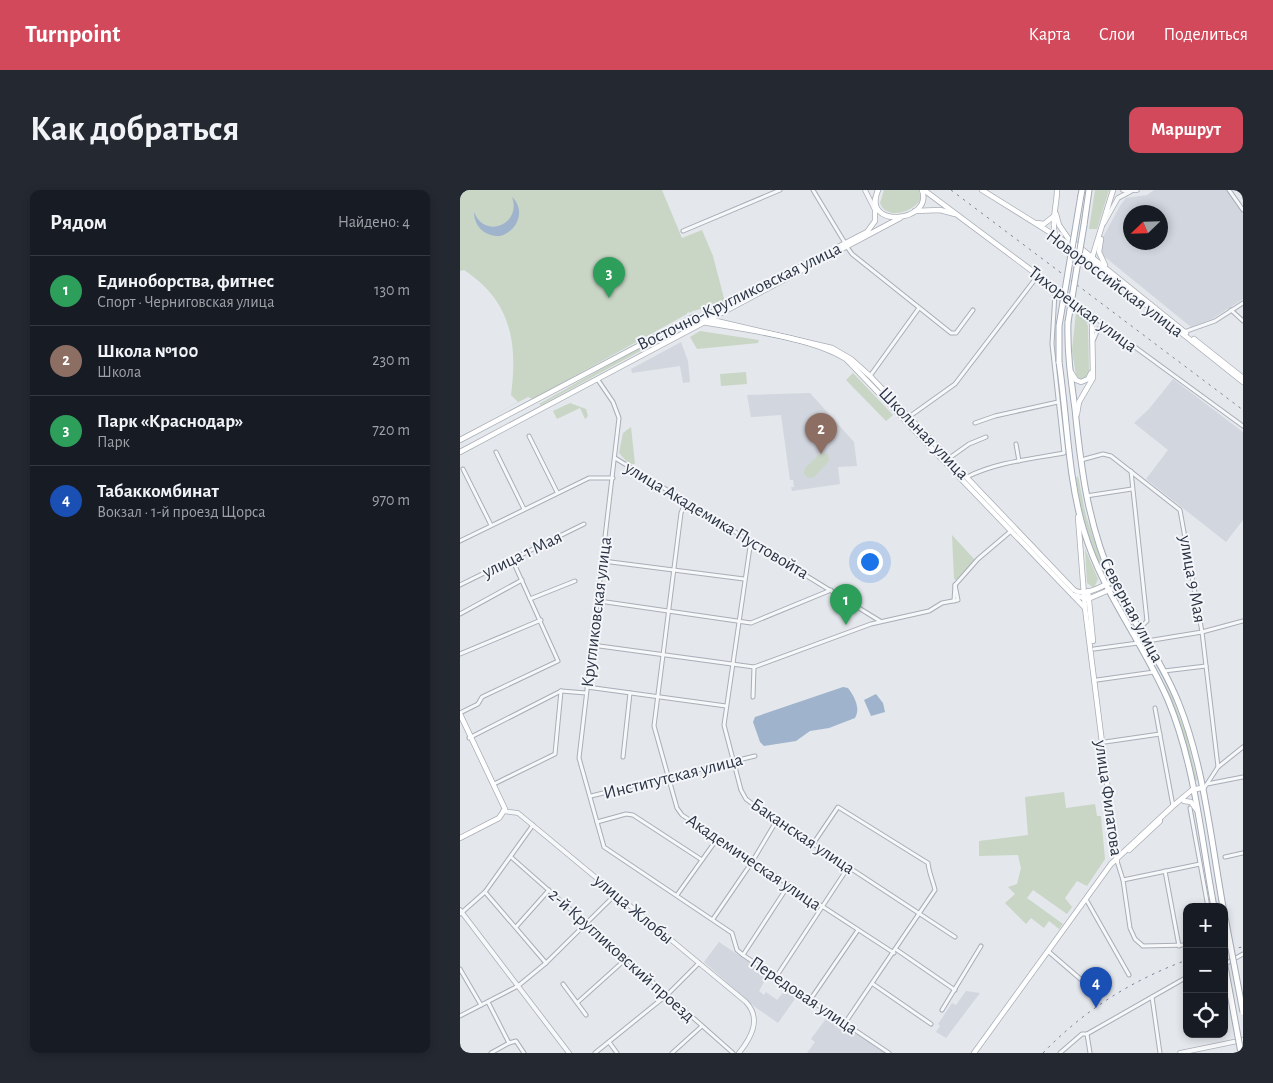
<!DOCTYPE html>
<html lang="ru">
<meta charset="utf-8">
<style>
:root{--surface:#171b24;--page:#242831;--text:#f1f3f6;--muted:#9ea1a6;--line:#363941;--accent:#d1495b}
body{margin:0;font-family:"Alegreya Sans",sans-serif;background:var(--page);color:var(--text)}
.controls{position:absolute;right:15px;bottom:15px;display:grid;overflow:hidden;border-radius:10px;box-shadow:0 2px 8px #0003}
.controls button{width:45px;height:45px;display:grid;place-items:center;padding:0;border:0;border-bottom:1px solid var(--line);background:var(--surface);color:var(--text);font:25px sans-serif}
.compass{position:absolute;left:663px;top:15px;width:45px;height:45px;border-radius:50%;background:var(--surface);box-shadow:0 2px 8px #0003;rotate:247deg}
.you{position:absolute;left:409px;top:371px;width:18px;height:18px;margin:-12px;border:4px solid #fff;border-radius:50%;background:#1a73e8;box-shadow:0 0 0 8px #1a73e833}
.badge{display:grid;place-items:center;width:32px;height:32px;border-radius:50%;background:var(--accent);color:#fff;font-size:16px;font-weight:700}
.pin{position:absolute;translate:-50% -41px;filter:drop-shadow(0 1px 2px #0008)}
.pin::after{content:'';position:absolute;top:26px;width:18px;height:15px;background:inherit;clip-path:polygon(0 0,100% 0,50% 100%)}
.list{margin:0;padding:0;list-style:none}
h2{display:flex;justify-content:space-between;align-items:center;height:65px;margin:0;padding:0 20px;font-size:21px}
h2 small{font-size:16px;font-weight:400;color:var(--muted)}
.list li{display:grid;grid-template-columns:32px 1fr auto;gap:15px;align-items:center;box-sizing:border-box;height:70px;padding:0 20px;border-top:1px solid var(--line)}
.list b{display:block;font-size:19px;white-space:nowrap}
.list p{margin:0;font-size:16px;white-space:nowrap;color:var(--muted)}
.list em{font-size:16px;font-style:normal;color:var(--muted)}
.icon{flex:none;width:28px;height:28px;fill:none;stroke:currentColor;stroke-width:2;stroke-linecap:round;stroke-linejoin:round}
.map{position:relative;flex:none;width:783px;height:863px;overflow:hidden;border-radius:10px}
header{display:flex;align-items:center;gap:30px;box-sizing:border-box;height:70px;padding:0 25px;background:var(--accent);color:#fff}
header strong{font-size:24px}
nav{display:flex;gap:28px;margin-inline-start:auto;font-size:18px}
.intro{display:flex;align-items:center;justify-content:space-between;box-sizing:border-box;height:120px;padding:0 30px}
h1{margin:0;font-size:35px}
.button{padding:12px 22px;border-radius:10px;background:var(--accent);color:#fff;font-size:18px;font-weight:700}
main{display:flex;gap:30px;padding:0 30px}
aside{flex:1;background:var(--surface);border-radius:10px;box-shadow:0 2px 8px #0003}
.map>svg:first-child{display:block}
.built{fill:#d2d6de;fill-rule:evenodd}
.green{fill:#c9d6c5}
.water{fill:#9fb4cc}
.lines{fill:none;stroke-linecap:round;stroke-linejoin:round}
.minor-casing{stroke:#a9aeb7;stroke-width:5}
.tertiary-casing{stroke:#a9aeb7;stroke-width:5.5}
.secondary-casing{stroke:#a9aeb7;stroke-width:6}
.primary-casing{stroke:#a3abb8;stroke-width:7}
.minor{stroke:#f7f8fa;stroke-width:3}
.tertiary{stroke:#f7f8fa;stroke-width:4}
.secondary{stroke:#fff;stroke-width:4.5}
.primary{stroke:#fff;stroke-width:5}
.rail{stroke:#7d8696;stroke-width:1;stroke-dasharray:2.5 5;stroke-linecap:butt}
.primary-bridge-casing{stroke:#a3abb8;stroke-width:7;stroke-linecap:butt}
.primary-bridge{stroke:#fff;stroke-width:5}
.labels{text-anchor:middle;stroke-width:4;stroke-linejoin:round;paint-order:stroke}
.street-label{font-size:18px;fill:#2b3445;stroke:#f4f6f9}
</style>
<header>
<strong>Turnpoint</strong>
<nav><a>Карта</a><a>Слои</a><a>Поделиться</a></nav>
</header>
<div class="intro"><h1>Как добраться</h1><a class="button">Маршрут</a></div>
<main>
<aside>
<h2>Рядом<small>Найдено: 4</small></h2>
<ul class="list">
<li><span class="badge" style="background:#2e9e5b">1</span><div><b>Единоборства, фитнес</b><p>Спорт · Черниговская улица</p></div><em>130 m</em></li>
<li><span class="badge" style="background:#8d6e63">2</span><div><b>Школа №100</b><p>Школа</p></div><em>230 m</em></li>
<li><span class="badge" style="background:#2e9e5b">3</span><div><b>Парк «Краснодар»</b><p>Парк</p></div><em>720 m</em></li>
<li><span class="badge" style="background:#1a4fb4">4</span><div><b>Табаккомбинат</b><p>Вокзал · 1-й проезд Щорса</p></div><em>970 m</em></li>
</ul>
</aside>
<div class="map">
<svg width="783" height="863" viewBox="0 0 783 863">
<rect width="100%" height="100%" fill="#e4e7ec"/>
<!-- built -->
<g class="built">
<path d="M694,0H767L783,24V109L752,129L731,137L640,63L642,49L660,16L666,8L687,5ZM670,22H700V52H670Z"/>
<polygon points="221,152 228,171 230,192 223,193 220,176 172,183 171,179"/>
<polygon points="713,189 783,242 783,330 766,352 686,289 708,260 674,233 689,219"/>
<polygon points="350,203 394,252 397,276 378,277 380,294 332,301 331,297 334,297 333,290 330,290 321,225 291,227 287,205"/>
<polygon points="259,752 308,785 299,801 304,805 306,802 317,810 326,799 337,806 318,833 295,817 244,772"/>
<polygon points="506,801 520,803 486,848 476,842 480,836 478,834 492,813 496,815"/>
<polygon points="368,826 407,851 425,863 347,863 355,852 351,849"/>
</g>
<!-- green -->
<g class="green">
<path d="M0,0H202L222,48L242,40L253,66L265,112C254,119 240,117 229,123L228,121L227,124L73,209L68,207L29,228L58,212L51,205C58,152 51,111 4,80L0,81Z"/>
<path d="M424,0H459L461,9C453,22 427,31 420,13Z"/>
<polygon points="635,0 649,0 637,39 629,39"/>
<polygon points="616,123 625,129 628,136 629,182 626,188 621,189 616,186 612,160"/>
<polygon points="230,129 232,133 81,215 79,214"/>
<polygon points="240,141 299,150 298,153 237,159 230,147"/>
<polygon points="286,182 287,194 261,196 260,184"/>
<polygon points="393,183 433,225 426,231 386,190"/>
<polygon points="110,213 126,219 128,226 125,229 120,218 97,229 93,221"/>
<polygon points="171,237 175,274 169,274 159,263 163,243"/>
<polygon points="361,263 368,264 369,271 354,287 348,288 344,283 345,278"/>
<path d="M618,286L626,326L648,391L646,390C631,357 621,324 616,288Z"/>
<polygon points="492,345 515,370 496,390 494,389"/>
<polygon points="625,359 638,389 634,398 627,393"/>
<polygon points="654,403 712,507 726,544 737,590 734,593 715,523"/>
<polygon points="604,602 606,618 635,614 637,626 641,626 645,669 627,696 617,691 605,708 612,717 607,724 573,700 567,708 603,734 599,739 589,731 584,738 571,728 566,734 545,713 555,704 548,697 557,694 561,678 558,665 519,666 519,651 568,645 565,607"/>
</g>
<!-- water -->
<g class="water">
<path d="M52,7C66,20 58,41 40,46C26,47 14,37 14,22C25,50 62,34 52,7Z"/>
<path d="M383,497L388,498C394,506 401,518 395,528L369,538L350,541L336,551L304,556L300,552L293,532L295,527Z"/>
<polygon points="416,504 423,513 425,522 411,526 404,510"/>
</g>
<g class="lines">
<!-- minor casing -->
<g class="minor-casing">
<g id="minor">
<polyline points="353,0 385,53"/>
<polyline points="769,0 783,20"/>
<polyline points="223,41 320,0"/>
<polyline points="387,57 392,64 491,143 496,143 513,120"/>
<polyline points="771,120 783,131"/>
<polyline points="631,125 783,236"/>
<polyline points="724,142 755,131 783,113"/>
<polyline points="634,149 638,139 645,137"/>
<polyline points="410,186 459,118"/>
<polyline points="138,190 153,212 159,228 119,568 144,657 272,743 277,760 283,765 429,863"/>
<polyline points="446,229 495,194 576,88"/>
<polyline points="515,233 535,226 598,212"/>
<polyline points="69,246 97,302"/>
<polyline points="556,254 559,271"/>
<polyline points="36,262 64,319"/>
<polyline points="155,268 420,431"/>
<polyline points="488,269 509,254 526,247"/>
<polyline points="621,270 643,264 651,266 720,320 742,442 758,577"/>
<polyline points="3,279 31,335"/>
<polyline points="671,281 687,431 680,438"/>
<path d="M507,287C536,272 572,269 604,263L592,154L595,103"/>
<polyline points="626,306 672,299"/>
<polyline points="226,311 221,323 194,536 217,618 222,625 434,763"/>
<polyline points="291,350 264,535 281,600 286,609 294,615 495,747"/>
<polyline points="0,351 129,288 153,288"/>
<polyline points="143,371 284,389"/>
<polyline points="0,395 124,334"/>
<polyline points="70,409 115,391"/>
<polyline points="139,411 291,433 371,400"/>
<polyline points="494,411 495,395 518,369 551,341"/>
<polyline points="0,424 62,390"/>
<polyline points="687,451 742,442 783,431"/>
<polyline points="132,455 294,477 411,434 469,421 482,413 498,410 495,395"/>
<polyline points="634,459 678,453"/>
<polyline points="0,464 81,430"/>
<polyline points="704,481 746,476"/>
<polyline points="637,490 694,482"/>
<polyline points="127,497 266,516"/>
<polyline points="101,501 126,503"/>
<polyline points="293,507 294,477"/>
<polyline points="695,518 713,616"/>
<polyline points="0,523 18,514 22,507 98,471 52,369"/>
<polyline points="9,548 101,501"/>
<polyline points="645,552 700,544"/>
<polyline points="163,567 170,503"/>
<polyline points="34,594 95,564 101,501"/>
<polyline points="747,594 783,587"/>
<polyline points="743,600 758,577 783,557"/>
<polyline points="131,606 295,566"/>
<polyline points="730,618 748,717"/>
<polyline points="137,632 166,624 173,625 242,670"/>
<path d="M353,654L378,617L468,673C469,683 473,691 475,700L385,833"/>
<polyline points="51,667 273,863"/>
<polyline points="765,667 783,663"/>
<polyline points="657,671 663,690 670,738 675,749 683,756 727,755"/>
<polyline points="705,681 719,756"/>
<polyline points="663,690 740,674"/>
<polyline points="25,702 86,773"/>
<polyline points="217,705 257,649"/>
<polyline points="627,711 669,785"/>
<polyline points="0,724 25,702 73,635"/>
<polyline points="253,729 292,672 317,630"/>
<polyline points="56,737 89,700"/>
<polyline points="437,760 495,800"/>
<polyline points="589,762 639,805"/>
<polyline points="283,765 328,696"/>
<polyline points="765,774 783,764"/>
<polyline points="0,779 21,815"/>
<polyline points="316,787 389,676"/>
<polyline points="103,794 126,825"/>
<polyline points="413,794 471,834"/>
<polyline points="692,807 700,863"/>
<polyline points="350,810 398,740"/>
<polyline points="28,812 49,853 56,851 64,863"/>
<polyline points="118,812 167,768"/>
<polyline points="482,820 521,756"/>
<polyline points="0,826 58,796 86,773 156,704"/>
<polyline points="627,844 630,863"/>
<polyline points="149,852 157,863"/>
<polyline points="31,863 49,853"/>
<polyline points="135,863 208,804 239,773"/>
<polyline points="212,863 242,836"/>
<polyline points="600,863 622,844 627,844 727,787"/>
</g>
</g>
<!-- tertiary casing -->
<g class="tertiary-casing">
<g id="tertiary">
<polyline points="405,0 414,18"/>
<polyline points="663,0 677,0"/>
<polyline points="644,33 658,8 671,1"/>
<path d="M43,621L58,623L286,812C302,829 291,848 279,863"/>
<polyline points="0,720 109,863"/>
<polyline points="720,863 783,850"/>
</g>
</g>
<!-- secondary casing -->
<g class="secondary-casing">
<g id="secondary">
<path d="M418,0C401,40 474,32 462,0"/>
<polyline points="464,0 627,122 632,129 633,188 619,212 617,224"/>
<polyline points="522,0 615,58 783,192"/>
<polyline points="455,21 480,20 495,24"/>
<polyline points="596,24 599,35 608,48 726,143"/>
<polyline points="577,33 584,34 594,26"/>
<path d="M595,45C591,31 597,15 597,0"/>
<polyline points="641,49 639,62 645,75"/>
<polyline points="632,68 653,0"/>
<polyline points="587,97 630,131"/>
<polyline points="243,127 407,42 415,31 415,9"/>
<path d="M243,132C285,140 351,147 386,169L625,418"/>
<polyline points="734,149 783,188"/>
<polyline points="611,182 616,190 621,192 628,189 631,183"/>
<path d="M0,250L235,126L372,158L391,169L410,186L614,400C624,407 643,396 653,391"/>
<polyline points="0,262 440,28"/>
<polyline points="618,327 625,418 657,671"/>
<polyline points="628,401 633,451"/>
<polyline points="613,405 628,409 656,397"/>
<polyline points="0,524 45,619 39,628 0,648"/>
<polyline points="724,611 731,612 736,619"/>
<polyline points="669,660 700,631"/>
<polyline points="514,863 651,674 713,616 732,600 741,598"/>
</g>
</g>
<!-- primary casing -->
<g class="primary-casing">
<g id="primary">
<polyline points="621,5 622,0"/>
<polyline points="624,35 629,0"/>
<path d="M608,132C607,162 611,190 615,219C621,279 628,335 653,391C673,433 702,471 719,514C744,577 751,650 763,717"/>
<path d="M599,172C607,226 608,289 624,341C642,402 683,452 708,510C735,575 741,648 754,717"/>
</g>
</g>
<!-- minor -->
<use href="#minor" class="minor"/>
<!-- tertiary -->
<use href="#tertiary" class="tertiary"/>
<!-- secondary -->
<use href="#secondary" class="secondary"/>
<!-- primary -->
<use href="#primary" class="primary"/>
<!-- rail -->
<g class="rail">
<polyline points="491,0 783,220"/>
<polyline points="764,760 783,757"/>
<path d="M583,863C623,821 672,790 727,770"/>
</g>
<!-- primary-bridge casing -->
<g class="primary-bridge-casing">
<g id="primary-bridge">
<polyline points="608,132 624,35"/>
<polyline points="599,172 599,136 621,5"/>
<polyline points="764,722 783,822"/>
<polyline points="764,771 781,863"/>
</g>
</g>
<!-- primary-bridge -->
<use href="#primary-bridge" class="primary-bridge"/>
</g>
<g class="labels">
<!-- street labels -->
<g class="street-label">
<text transform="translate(655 93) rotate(37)" y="6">Новороссийская улица</text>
<text transform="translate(279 106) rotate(-26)" y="6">Восточно-Кругликовская улица</text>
<text transform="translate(623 119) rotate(37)" y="6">Тихорецкая улица</text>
<text transform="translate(464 243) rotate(46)" y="6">Школьная улица</text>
<text transform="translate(257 330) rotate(31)" y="6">улица Академика Пустовойта</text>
<text transform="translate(62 364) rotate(-26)" y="6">улица 1 Мая</text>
<text transform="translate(733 389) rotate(80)" y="6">улица 9 Мая</text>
<text transform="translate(672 420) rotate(62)" y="6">Северная улица</text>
<text transform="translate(136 422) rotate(-83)" y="6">Кругликовская улица</text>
<text transform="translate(213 586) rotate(-14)" y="6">Институтская улица</text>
<text transform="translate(649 608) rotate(82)" y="6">улица Филатова</text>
<text transform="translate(343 646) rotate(34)" y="6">Баканская улица</text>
<text transform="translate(294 672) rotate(34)" y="6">Академическая улица</text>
<text transform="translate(174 719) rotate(40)" y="6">улица Жлобы</text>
<text transform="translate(162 765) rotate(42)" y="6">2-й Кругликовский проезд</text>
<text transform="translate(344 805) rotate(34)" y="6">Передовая улица</text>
</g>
</g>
</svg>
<div class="controls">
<button>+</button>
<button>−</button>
<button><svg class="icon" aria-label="locate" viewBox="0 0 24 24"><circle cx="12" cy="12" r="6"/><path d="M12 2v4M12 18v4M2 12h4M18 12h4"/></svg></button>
</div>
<svg class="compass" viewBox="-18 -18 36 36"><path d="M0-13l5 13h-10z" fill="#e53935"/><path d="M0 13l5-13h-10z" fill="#9ea1a6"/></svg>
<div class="you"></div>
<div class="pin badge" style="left:386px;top:435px;background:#2e9e5b">1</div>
<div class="pin badge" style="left:361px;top:264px;background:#8d6e63">2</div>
<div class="pin badge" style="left:149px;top:108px;background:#2e9e5b">3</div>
<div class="pin badge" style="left:636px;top:818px;background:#1a4fb4">4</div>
</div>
</main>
